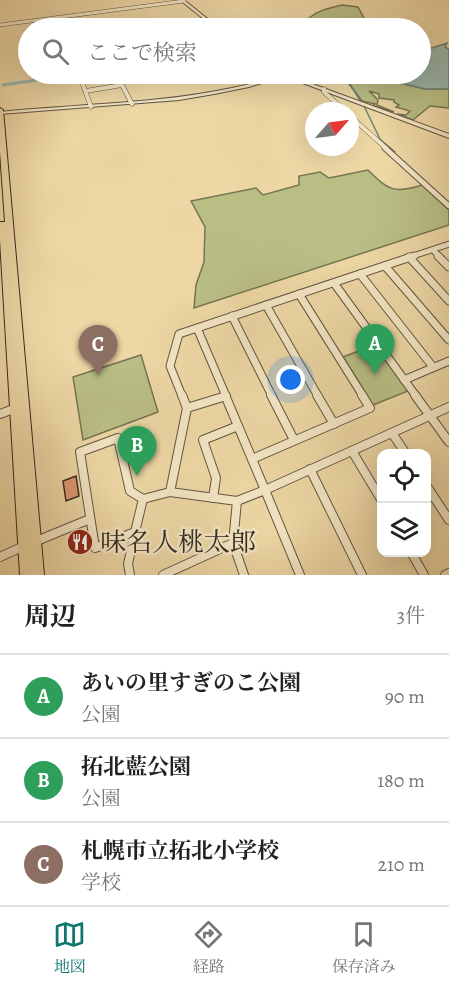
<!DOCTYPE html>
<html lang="ja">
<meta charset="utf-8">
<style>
:root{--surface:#fff;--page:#f6f6f6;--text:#222;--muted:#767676;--line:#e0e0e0;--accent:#0f766e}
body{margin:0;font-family:Alegreya,"Noto Serif JP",serif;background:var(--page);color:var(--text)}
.controls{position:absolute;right:18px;bottom:18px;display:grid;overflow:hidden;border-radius:12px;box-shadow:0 6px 24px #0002}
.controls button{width:54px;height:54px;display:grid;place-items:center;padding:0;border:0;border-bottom:2px solid var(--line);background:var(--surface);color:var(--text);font:30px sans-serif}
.compass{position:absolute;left:305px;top:102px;width:54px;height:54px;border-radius:50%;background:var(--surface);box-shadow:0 6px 24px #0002;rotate:62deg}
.you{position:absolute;left:291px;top:380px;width:21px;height:21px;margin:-15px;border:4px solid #fff;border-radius:50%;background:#1a73e8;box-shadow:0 0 0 9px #1a73e833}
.badge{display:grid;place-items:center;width:39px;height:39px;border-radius:50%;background:var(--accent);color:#fff;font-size:20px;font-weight:700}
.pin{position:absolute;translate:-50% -50px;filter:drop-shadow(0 2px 3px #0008)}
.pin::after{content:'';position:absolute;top:32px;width:21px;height:18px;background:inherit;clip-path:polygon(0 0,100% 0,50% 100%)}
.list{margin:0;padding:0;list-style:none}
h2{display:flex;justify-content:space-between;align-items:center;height:78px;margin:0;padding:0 24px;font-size:26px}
h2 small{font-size:20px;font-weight:400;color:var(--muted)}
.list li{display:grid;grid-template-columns:39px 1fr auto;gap:18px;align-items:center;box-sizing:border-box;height:84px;padding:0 24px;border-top:2px solid var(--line)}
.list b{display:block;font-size:22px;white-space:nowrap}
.list p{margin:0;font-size:20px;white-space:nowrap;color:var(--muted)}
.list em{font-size:20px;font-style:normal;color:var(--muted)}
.icon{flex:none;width:33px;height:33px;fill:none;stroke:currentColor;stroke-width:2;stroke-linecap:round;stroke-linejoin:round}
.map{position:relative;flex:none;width:449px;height:575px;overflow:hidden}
.search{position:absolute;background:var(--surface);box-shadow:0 6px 24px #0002;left:18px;right:18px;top:18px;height:66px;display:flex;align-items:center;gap:15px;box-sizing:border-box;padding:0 21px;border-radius:33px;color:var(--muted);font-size:22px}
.sheet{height:330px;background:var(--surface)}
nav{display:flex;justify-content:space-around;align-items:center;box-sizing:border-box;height:84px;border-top:2px solid var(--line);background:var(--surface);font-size:16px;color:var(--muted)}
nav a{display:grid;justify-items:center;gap:3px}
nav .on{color:var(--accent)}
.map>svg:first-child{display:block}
.green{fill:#b9be85;stroke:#767453;stroke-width:1.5}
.water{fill:#9ab8ad;stroke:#708075;stroke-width:1.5}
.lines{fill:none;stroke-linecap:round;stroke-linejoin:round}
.stream{stroke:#708075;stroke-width:1.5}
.canal{stroke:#9ab8ad;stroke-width:3}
.building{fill:#df9672;stroke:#322b21;stroke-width:1.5}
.minor-far4-casing{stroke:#615642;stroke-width:4}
.minor-far3-casing{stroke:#615642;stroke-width:5}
.minor-far2-casing{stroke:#615642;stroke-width:7}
.minor-far1-casing{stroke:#615642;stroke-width:9}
.minor-casing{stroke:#615642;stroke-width:10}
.tertiary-casing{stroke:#615642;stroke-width:2}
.primary-casing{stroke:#322b21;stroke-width:2}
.minor-far4{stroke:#f3e5c4;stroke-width:3}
.minor-far3{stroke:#f3e5c4;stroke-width:4}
.minor-far2{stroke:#f3e5c4;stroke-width:5}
.minor-far1{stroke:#f3e5c4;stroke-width:7}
.minor{stroke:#f3e5c4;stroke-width:8}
.tertiary{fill:#f3e5c4;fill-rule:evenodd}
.primary{fill:#edd7a5;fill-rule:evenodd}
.labels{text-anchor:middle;stroke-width:5;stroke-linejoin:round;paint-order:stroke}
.near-poi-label{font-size:26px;fill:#322b21;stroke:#f3e5c4;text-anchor:start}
</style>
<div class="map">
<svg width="449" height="575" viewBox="0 0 449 575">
<rect width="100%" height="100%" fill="#edd7a5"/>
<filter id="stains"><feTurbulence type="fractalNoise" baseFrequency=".00333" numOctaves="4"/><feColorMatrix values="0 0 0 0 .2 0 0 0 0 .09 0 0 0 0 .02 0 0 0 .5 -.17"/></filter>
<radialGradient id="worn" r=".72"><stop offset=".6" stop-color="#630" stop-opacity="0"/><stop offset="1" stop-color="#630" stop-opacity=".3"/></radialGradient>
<!-- green -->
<g class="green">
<path d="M342,5L358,7L365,20L366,28H323L320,19L318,22L321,28H307L309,18C319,10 329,8 342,5Z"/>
<polygon points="338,74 365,74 425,89 449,89 449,108 430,106 413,120 397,114 406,115 410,111 396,107 399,105 394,102 394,100 379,98 379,94 369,91 378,100 377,105 394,112 373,106 375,104 362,101 346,80 342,79"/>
<path d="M368,170C388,190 394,194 422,185L449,210V225L194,308L196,285L204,262L205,227L191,201L256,188L263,195L299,185V176L320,172L329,178Z"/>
<polygon points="375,345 408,391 373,405 343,357"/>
<polygon points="141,355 158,412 83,440 73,377"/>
</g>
<!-- water -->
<polygon class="water" points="447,43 445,47 449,49 449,89 425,89 364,74 420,74 421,47 432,48"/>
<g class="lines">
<!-- stream -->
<g class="stream">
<polyline points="348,74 347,79 361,102"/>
<polyline points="364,106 380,139 395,152"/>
</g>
<!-- canal -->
<polyline class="canal" points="3,85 78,74"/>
</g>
<!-- building -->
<polygon class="building" points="76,476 79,496 66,501 63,481"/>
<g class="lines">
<!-- minor-far4 casing -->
<g class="minor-far4-casing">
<g id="minor-far4">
<polyline points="58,18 62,28"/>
<polyline points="0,25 184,1"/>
<polyline points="178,28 211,24"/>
</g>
</g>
<!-- minor-far3 casing -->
<g class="minor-far3-casing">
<g id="minor-far3">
<polyline points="79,74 91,107"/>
<polyline points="324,89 324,92 345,111"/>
<polyline points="86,91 122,85 132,104"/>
<polyline points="350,116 387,149"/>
</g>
</g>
<!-- minor-far2 casing -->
<g class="minor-far2-casing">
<g id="minor-far2">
<polyline points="385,148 449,206"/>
<polyline points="433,250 440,257"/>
<polyline points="410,257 449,244"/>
</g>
</g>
<!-- minor-far1 casing -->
<g class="minor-far1-casing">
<g id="minor-far1">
<polyline points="438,256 449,267"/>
<polyline points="409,257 449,301"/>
<polyline points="385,266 449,340"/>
<polyline points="360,274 433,367"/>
<polyline points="334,283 416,396"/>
<polyline points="299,294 363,396"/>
<polyline points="266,305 318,396"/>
<polyline points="232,316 272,396"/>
<polyline points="197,328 226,396"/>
<polyline points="404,380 449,361"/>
<polyline points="182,396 170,366 179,334 414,256"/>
</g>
</g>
<!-- minor casing -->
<g class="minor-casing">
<g id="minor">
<polyline points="271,395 294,440"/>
<polyline points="317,395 334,424"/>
<polyline points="415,395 449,442"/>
<polyline points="187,408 226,396"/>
<polyline points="0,414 16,408"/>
<polyline points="392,433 406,454"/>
<polygon points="118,438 130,491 143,499 135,532 95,548 80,452"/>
<polyline points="352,451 382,501"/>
<polyline points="252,459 370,408 362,395"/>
<polyline points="310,469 362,575"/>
<polyline points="426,485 449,520"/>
<polyline points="170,492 187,408 182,395"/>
<polyline points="213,498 216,478 203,440 238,426"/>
<polyline points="143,499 170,492 237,501 265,490 225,395"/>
<polyline points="34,542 90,519"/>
<polyline points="233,543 244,575"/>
<polyline points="411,552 424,575"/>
<polyline points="0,557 24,546"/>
<polyline points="130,575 128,564 135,532"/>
<polyline points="163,575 233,543 237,501"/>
<polyline points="300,575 265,490 449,407"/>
<polyline points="445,575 449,573"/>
</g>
</g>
<!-- tertiary casing -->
<g class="tertiary-casing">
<g id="tertiary">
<polygon points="180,0 184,0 219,28 215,28"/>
<path d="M280,74H285L449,134V138L284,76L249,87L214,94L179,100L0,114V112C77,104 156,104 232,88C248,84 268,81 280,74Z"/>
</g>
</g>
<!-- primary casing -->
<g class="primary-casing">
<polygon id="primary" points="0,108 3,110 44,575 20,575 0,240 0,222 5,222 0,152"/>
</g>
<!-- minor-far4 -->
<use href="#minor-far4" class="minor-far4"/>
<!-- minor-far3 -->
<use href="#minor-far3" class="minor-far3"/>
<!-- minor-far2 -->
<use href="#minor-far2" class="minor-far2"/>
<!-- minor-far1 -->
<use href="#minor-far1" class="minor-far1"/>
<!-- minor -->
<use href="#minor" class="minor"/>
<!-- tertiary -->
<use href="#tertiary" class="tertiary"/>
<!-- primary -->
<use href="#primary" class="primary"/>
</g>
<!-- icons -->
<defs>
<g id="restaurant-disc" transform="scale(1.35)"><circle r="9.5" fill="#8f2418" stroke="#f3e5c4"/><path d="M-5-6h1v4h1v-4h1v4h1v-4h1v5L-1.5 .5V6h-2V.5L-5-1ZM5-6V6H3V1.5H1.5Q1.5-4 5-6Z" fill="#fff"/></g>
</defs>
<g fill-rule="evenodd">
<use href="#restaurant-disc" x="80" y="542"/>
</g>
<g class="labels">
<!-- near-poi labels -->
<g class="near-poi-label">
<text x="100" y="551">味名人桃太郎</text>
</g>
</g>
<rect width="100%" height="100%" filter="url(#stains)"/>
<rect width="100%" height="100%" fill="url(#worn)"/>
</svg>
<div class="controls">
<button><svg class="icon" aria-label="locate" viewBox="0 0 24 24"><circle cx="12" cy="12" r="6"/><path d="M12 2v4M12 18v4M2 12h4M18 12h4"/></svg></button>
<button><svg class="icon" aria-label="layers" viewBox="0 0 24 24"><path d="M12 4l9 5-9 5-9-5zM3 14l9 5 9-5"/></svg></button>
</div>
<svg class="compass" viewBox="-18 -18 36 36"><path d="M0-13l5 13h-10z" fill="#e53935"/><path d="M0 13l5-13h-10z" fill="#767676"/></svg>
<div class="you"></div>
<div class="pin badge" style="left:375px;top:374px;background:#2e9e5b">A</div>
<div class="pin badge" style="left:137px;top:476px;background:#2e9e5b">B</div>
<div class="pin badge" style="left:98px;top:375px;background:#8d6e63">C</div>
<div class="search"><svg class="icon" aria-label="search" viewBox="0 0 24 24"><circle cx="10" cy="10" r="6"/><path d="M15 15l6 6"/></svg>ここで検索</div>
</div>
<section class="sheet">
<h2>周辺<small>3件</small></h2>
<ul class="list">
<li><span class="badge" style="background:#2e9e5b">A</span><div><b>あいの里すぎのこ公園</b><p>公園</p></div><em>90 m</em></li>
<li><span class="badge" style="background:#2e9e5b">B</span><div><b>拓北藍公園</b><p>公園</p></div><em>180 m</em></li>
<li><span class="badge" style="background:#8d6e63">C</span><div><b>札幌市立拓北小学校</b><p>学校</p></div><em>210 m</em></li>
</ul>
</section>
<nav>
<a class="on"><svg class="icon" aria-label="map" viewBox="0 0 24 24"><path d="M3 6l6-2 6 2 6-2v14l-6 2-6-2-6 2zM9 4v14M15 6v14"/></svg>地図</a>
<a><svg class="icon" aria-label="directions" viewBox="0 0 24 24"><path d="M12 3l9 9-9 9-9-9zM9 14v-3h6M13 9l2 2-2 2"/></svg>経路</a>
<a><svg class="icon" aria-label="saved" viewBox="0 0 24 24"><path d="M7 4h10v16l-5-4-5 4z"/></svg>保存済み</a>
</nav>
